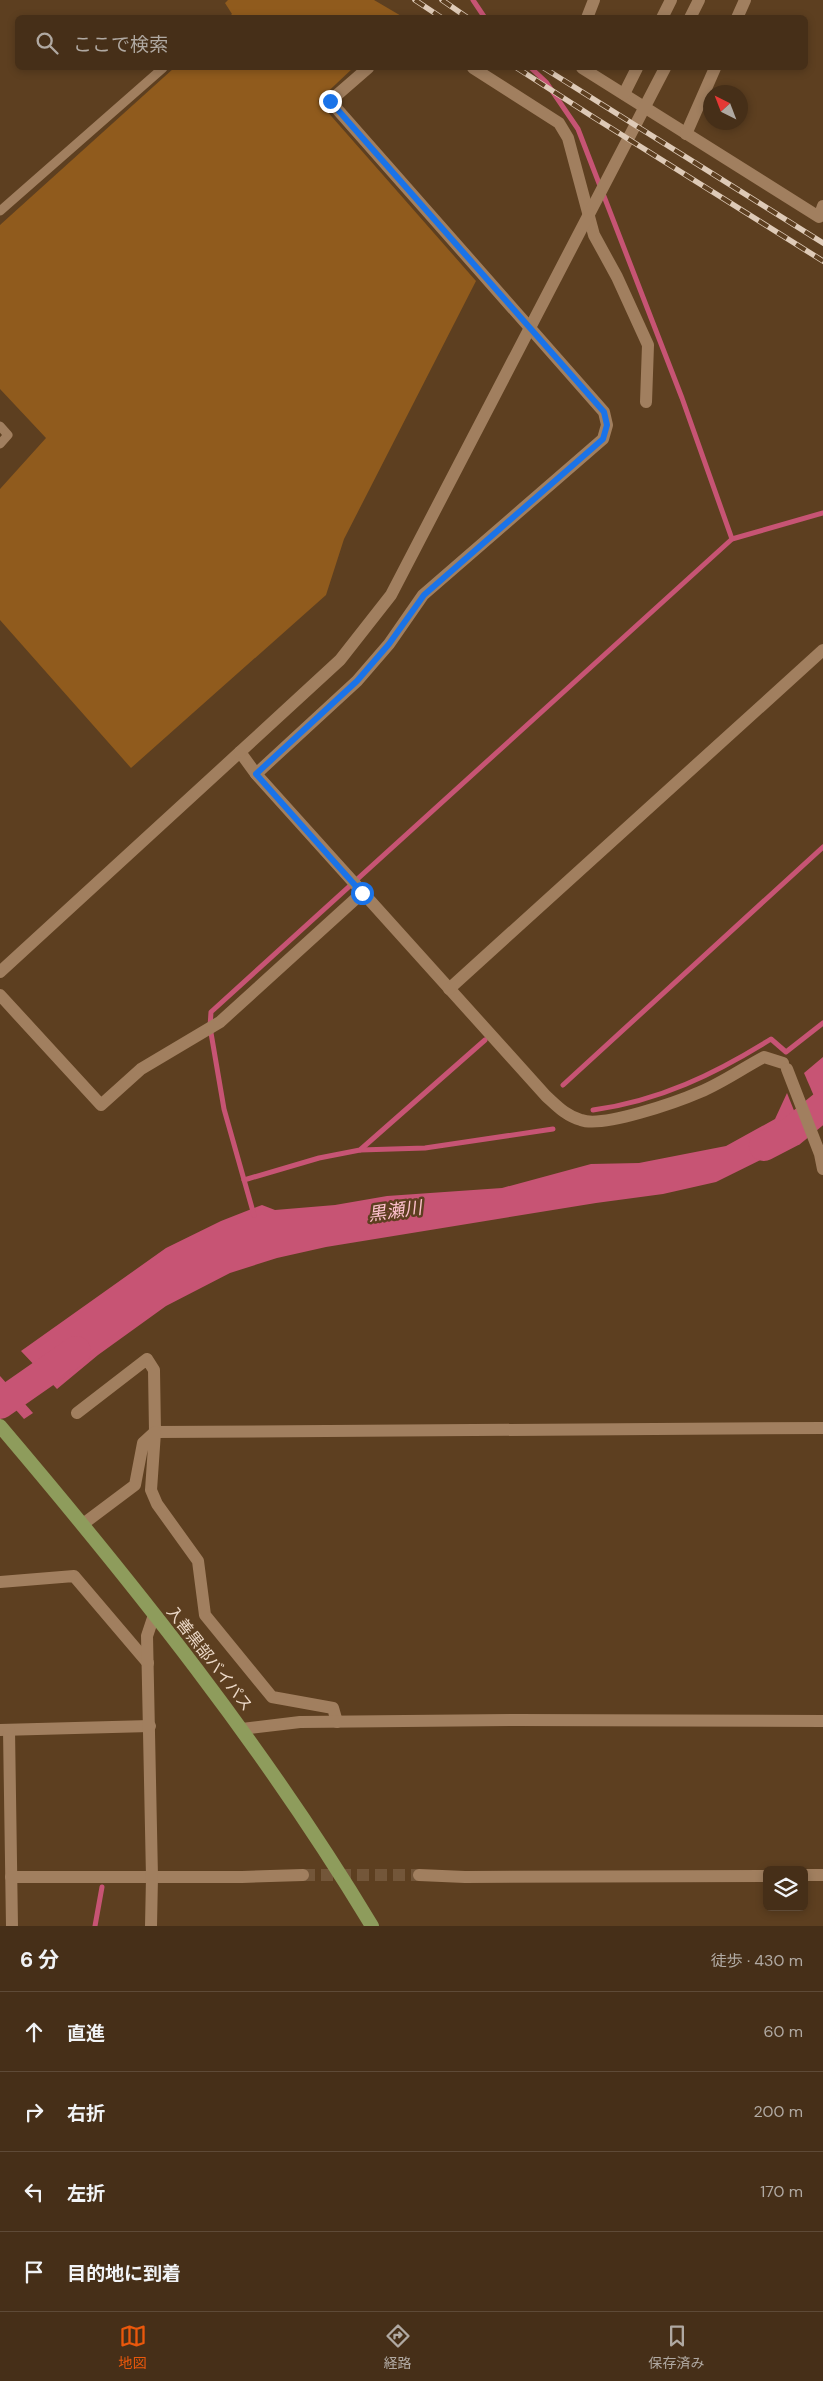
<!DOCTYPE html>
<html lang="ja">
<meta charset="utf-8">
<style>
:root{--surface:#462f18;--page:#503b25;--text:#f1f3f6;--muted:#b0a9a2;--line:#5e4a37;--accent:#ea580c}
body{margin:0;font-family:"DM Sans","Noto Sans JP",sans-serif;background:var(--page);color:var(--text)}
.controls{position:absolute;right:15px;bottom:15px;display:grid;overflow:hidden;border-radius:8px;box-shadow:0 2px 8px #0003}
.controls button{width:45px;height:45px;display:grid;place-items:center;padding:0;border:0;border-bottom:1px solid var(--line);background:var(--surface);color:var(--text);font:25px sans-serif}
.compass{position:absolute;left:703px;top:85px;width:45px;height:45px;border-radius:50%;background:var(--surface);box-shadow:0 2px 8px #0003;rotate:318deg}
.stop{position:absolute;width:15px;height:15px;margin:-11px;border:4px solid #1a73e8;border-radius:50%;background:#fff}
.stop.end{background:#1a73e8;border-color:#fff;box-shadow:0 1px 5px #0008}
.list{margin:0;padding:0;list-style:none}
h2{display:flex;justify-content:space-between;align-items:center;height:65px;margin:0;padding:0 20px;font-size:21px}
h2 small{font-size:16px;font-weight:400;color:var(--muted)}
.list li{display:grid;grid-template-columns:32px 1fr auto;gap:15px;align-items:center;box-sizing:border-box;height:80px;padding:0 20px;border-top:1px solid var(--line)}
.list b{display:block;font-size:19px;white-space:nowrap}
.list em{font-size:16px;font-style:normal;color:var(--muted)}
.icon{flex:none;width:28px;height:28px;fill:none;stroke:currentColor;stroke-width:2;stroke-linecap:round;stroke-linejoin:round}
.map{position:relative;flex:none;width:823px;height:1926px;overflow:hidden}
.search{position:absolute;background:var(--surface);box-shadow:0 2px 8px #0003;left:15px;right:15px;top:15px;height:55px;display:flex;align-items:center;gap:12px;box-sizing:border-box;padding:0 18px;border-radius:8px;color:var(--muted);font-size:19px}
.sheet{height:385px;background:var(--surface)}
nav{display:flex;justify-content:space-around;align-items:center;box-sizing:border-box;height:70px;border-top:1px solid var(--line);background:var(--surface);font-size:14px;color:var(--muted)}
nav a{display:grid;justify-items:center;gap:2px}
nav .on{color:var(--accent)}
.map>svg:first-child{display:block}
.green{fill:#905b1d}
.water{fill:#c75474}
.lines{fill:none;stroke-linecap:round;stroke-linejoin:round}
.stream{stroke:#c75474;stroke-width:5}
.river{stroke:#c75474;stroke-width:30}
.minor-tunnel{stroke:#735639;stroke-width:12;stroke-dasharray:12 6;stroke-linecap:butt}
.service{stroke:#a17f5f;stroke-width:9}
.minor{stroke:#a17f5f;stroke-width:12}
.tertiary{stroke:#a17f5f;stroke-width:12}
.trunk{stroke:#8e9c5c;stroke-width:14}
.rail-casing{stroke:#decab7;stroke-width:5.5}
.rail{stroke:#5d3f20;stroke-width:4;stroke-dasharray:11;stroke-linecap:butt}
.route{stroke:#1a73e8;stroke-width:6}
.labels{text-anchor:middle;stroke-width:5;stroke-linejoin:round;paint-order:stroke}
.street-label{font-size:16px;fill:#eddac9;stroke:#5d3f20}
.water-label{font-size:18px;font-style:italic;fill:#fdc0cd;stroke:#5d3f20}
</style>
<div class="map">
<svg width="823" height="1926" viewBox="0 0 823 1926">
<rect width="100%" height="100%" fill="#5d3f20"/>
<!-- green -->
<g class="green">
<polygon points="228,0 374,0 403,17 229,17 232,14 225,3"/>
<polygon points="174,68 353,68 318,101 476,281 344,539 326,595 131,768 0,620 0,489 46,438 0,389 0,225"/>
</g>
<!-- water -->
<g class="water">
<polygon points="823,1057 823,1117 804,1073"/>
<polygon points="787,1093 805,1138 716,1182 663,1194 596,1203 326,1247 277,1258 230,1273 166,1306 98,1355 57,1389 21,1351 166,1248 221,1221 262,1205 275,1210 335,1205 387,1196 502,1188 591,1164 639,1163 726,1146 775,1119"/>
<polygon points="0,1376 33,1413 24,1419 0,1392"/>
</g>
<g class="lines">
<!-- stream -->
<g class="stream">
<polyline points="473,0 485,18"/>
<polyline points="531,68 546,82 578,129 682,398 732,539"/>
<polyline points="563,1085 823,847"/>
<path d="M593,1110C659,1101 715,1074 771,1039L786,1052L823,1023"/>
<polyline points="360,1150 425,1148 553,1129"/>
<polyline points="244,1180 319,1158 360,1150 485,1040"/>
<polyline points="254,1215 224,1109 210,1027 211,1012 732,539 823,513"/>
<polyline points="95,1926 102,1887"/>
</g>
<!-- river -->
<g class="river">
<polyline points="764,1146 791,1132 823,1106"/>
<polyline points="0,1404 76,1351"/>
</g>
<!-- minor-tunnel -->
<polyline class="minor-tunnel" points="303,1875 419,1875"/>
<!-- service -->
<g class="service">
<polyline points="0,211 163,68"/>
<polyline points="0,426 8,435 0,444"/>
</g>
<!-- minor -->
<g class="minor">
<polyline points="587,18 594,0"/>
<polyline points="662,18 671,0"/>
<polyline points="737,18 745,0"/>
<polyline points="473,68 559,123 568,138 594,235 617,277 648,345 646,402"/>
<polyline points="582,68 819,217 823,206"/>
<polyline points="624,94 637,68"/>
<polyline points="686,134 715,68"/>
<path d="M256,774L546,1096C557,1106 566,1116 581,1120C603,1128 677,1102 700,1092C722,1083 743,1068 764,1057L783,1063"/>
<polyline points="0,972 240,752 256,774 357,681 389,644 423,595 603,439 607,425 604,412 330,101 368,68"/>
<polyline points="449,989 823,650"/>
<polyline points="0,995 101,1105 141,1069 220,1022 362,893"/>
<polyline points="787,1069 820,1154 823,1169"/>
<polyline points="77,1413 147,1359 154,1370 155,1432 823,1428"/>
<polyline points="83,1524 135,1485 143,1443 155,1432 151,1490 157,1504 198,1561 205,1615 272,1697 333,1708 337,1722"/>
<polyline points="0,1582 74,1576 148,1663"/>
<polyline points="0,1730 150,1726"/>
<polyline points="9,1730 12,1926"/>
<polyline points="419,1875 465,1877 767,1876"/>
<polyline points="804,1875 823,1875"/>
<polyline points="11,1877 242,1877 303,1875"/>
<polyline points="151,1926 152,1877 147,1636 154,1615"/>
</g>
<!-- tertiary -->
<g class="tertiary">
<polyline points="690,18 699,0"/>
<polyline points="240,752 340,660 391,595 665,68"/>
<polyline points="242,1729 300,1722 516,1720 823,1721"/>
</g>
<!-- trunk -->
<path class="trunk" d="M0,1426C135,1585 264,1747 372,1926"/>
<!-- rail casing -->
<g class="rail-casing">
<g id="rail">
<polyline points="415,0 442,18"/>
<polyline points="442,0 468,18"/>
<polyline points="517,68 590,115 823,261"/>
<polyline points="544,68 823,243"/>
</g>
</g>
<!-- rail -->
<use href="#rail" class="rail"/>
</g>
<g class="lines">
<!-- route -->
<polyline class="route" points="330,101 604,412 607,425 603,439 424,595 389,644 357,681 256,774 362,893"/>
</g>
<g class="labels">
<!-- street labels -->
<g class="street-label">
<text transform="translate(210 1658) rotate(52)" y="6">入善黒部バイパス</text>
</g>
<!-- water labels -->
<g class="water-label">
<text transform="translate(395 1211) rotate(-8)" y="6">黒瀬川</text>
</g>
</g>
</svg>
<div class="controls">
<button><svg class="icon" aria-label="layers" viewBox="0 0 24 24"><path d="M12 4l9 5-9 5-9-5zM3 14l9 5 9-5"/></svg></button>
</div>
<svg class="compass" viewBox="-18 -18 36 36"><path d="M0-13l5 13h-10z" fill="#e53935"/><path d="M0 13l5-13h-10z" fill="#b0a9a2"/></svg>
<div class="stop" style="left:362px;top:893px"></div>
<div class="stop end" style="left:330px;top:101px"></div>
<div class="search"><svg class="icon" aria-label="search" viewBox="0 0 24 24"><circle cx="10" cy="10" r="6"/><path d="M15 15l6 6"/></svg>ここで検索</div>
</div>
<section class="sheet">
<h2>6 分<small>徒歩 · 430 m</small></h2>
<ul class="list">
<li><svg class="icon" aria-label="ahead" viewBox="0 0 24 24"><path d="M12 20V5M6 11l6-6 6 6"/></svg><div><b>直進</b></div><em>60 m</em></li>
<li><svg class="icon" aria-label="right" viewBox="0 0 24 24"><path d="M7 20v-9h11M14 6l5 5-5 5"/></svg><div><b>右折</b></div><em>200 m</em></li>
<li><svg class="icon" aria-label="left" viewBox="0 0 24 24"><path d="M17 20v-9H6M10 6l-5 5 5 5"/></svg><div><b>左折</b></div><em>170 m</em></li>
<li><svg class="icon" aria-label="arrive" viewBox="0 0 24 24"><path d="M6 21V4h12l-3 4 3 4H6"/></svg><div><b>目的地に到着</b></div></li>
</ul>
</section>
<nav>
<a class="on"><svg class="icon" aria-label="map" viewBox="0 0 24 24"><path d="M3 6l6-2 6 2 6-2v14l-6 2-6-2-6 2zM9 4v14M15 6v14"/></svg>地図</a>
<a><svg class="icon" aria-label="directions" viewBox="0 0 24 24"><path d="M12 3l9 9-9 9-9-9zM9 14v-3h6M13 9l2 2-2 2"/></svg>経路</a>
<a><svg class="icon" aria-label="saved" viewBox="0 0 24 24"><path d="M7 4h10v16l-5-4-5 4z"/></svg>保存済み</a>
</nav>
